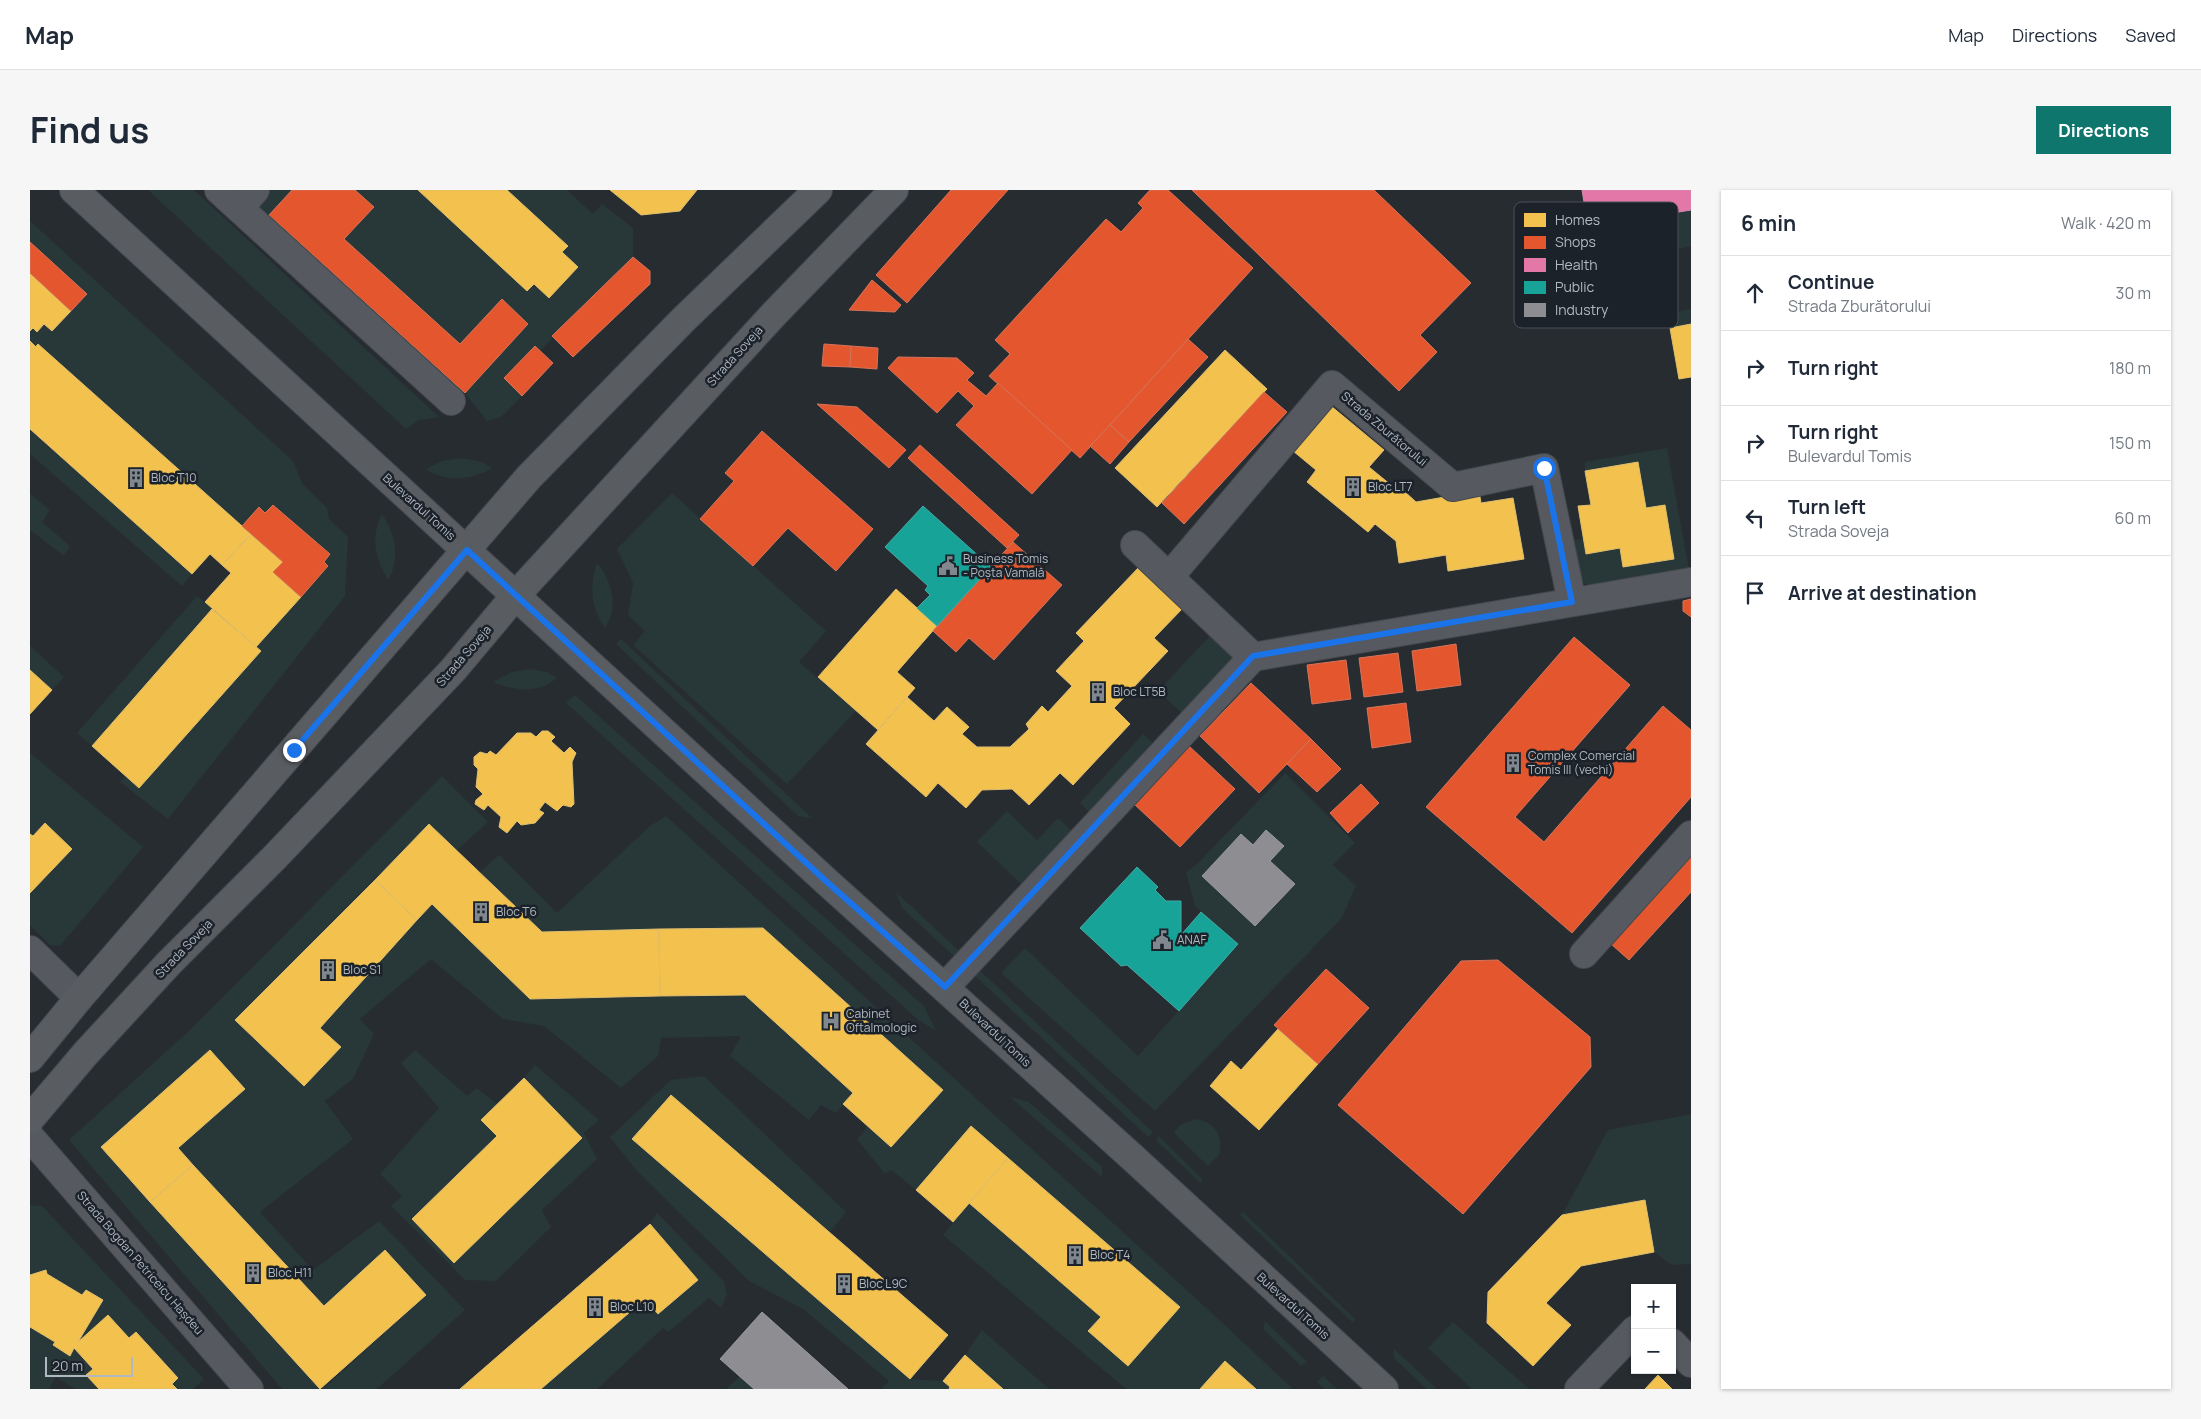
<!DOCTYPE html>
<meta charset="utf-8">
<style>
:root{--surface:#fff;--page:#f6f6f7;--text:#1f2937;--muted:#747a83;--line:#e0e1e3;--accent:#0f766e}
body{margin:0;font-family:Manrope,sans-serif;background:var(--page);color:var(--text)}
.controls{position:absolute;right:15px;bottom:15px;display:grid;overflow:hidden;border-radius:0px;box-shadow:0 1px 4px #0004}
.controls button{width:45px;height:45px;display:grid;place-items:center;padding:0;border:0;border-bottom:1px solid var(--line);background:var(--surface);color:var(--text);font:25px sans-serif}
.scale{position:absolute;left:15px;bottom:12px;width:88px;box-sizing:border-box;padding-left:5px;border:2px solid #b1b8c2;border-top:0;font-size:14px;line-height:18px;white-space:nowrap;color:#b1b8c2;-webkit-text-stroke:4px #1b222a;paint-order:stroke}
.stop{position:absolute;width:15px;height:15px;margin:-11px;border:4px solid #1a73e8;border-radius:50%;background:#fff}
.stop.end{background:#1a73e8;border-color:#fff;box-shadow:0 1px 5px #0008}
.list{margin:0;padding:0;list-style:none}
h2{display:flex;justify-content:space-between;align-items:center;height:65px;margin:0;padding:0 20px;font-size:21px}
h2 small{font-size:16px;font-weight:400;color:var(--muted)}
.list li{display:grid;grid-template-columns:32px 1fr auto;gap:15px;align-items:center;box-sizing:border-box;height:75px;padding:0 20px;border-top:1px solid var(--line)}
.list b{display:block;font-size:19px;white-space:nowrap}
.list p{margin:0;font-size:16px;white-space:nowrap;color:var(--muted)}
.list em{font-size:16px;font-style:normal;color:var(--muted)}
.icon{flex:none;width:28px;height:28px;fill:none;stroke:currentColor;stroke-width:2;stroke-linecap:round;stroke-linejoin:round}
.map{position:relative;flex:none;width:1661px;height:1199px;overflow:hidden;border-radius:0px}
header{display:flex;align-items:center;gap:30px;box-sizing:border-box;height:70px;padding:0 25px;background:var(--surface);border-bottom:1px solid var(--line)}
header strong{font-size:24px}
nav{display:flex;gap:28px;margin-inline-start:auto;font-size:18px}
.intro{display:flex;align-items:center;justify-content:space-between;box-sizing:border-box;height:120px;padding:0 30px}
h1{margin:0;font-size:35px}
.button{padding:12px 22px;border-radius:0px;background:var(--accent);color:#fff;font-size:18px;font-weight:700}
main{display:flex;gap:30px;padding:0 30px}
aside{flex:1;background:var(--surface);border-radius:0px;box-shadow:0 1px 4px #0004}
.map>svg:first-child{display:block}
.green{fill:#283737;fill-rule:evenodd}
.homes{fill:#f2c14e;stroke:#debe71}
.shops{fill:#e4572e;stroke:#d5745a}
.health{fill:#e377a8;stroke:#d48ab0}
.public{fill:#17a398;stroke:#45a9a5}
.industry{fill:#8d8d92;stroke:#989aa0}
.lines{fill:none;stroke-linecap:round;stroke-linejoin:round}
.minor-casing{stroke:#44484c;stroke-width:30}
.major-casing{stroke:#44484e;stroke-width:30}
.minor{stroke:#565a60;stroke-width:28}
.major{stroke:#595d61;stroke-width:28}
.route{stroke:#1a73e8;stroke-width:6}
.labels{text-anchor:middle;stroke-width:5;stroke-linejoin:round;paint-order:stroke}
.street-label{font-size:12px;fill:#b1b8c2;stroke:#1b222a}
.poi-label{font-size:12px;fill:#b1b8c2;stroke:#1b222a;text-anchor:start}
.key{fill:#1b222a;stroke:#484f58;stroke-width:1}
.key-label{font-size:14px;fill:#b1b8c2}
</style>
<header>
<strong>Map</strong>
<nav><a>Map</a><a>Directions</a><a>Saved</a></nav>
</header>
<div class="intro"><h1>Find us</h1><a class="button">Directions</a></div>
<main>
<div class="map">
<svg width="1661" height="1199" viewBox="0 0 1661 1199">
<rect width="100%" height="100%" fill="#272c31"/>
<!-- green -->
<g class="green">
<polygon points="118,0 164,0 409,227 389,230 376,239"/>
<polygon points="240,0 262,0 239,25 230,17 230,11"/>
<polygon points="325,0 388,0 519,108 548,77 532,62 538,56 477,0 537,0 563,24 572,14 603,38 603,67 510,161 505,156 474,188 492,206 471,227 457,231 435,203 498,134 472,110 430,154 314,49 344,17"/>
<polygon points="1661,20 1661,56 1629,64 1624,26"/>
<polygon points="0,31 263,271 272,293 297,318 299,329 318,347 315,406 138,629 90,592 231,461 226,457 298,376 294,372 300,364 244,315 235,323 229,318 212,336 0,151 0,141 3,138 7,141 14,134 56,104 0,52"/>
<polygon points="1661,119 1661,134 1640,138 1639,123"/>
<polygon points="0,239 162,384 152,396 0,264"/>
<polygon points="1637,258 1659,380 1562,398 1550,390 1542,350 1553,349 1556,364 1590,358 1593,377 1644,369 1635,315 1616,318 1555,281 1555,272"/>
<path d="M432,268L452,272L462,278C442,290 416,293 396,279L412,271Z"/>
<polygon points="642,303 796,441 769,472 826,521 757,594 603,455 615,441 598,425 603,393 587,359"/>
<polygon points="0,304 20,320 12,332 40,356 34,366 0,340"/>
<path d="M352,324C365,343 371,368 358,390C345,368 340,347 352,324Z"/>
<path d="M567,373C582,390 589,418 575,438C561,417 559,398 567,373Z"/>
<polygon points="167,406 182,419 62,556 47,543"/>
<polygon points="1180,446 1203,468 1152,523 1128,501"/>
<polygon points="591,449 782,628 768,626 586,454"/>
<polygon points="0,456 34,487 22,500 0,480"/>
<path d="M500,479L517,482L527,488C508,504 485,501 463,492L482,482Z"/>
<polygon points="545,505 894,816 906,841 887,829 536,513"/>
<polygon points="1113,544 1123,553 1059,622 1050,613"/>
<polygon points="0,563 113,657 30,756 20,755 0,735 0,703 42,659 15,633 3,646 0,644"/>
<path d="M1255,583L1325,653L1303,675L1326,696L1311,729L1125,921L971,783L995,758L1108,866L1208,755L1165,716L1156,682L1166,675ZM1236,640L1254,656L1240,671L1265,694L1225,736L1172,686L1211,644L1223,655Z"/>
<polygon points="412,586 458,632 427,660 399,634 205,830 274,896 311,857 290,838 402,714 500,809 715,805 823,903 806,923 791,915 779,930 700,866 711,846 631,848 628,866 591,898 514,836 473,829 401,769 330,829 344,844 323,889 295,911 323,949 230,1022 283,1080 349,1031 435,1120 347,1199 293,1199 396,1105 294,1116 163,975 121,1012 290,1199 252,1199 39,950 162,838"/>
<polygon points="977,621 1007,650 1028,628 1044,643 993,696 947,652"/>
<polygon points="636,626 1184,1125 1263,1199 1226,1199 1195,1171 1170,1199 1096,1199 913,1045 939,1013 1071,1127 1058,1141 1098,1176 1150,1117 941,936 886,1000 861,980 855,984 827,949 838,936 912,900 629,739 512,742 450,682 469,665 527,723 620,636"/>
<polygon points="866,702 1123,942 1118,947 872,718"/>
<polygon points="385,860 437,906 447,898 467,914 451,930 467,946 382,1029 424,1072 494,888 505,875 569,930 554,943 567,969 512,1020 521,1037 466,1091 435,1090 361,1016 372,1006 350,984 409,918 371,873"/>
<polygon points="674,886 816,1022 800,1042 641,905 602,949 880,1189 913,1191 920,1197 919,1199 851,1199 859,1191 773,1119 719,1091 606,980 580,947 641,890"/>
<polygon points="980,907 999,912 1072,977 1072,987"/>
<polygon points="1661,924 1661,1074 1642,1075 1624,1062 1614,1010 1532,1025 1578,940"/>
<path d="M1166,929C1185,932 1194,946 1189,965L1178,976L1144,943L1150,935Z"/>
<polygon points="1129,946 1173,990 1170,993 1126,950"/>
<polygon points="0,1015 12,1016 174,1189 163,1199 147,1199 142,1194 148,1188 107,1142 99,1148 78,1125 48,1152 73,1110 56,1100 52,1105 17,1084 16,1080 0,1085"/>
<polygon points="1213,1022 1325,1129 1323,1133 1210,1025"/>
<polygon points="627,1023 694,1092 697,1104 691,1118 679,1108 638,1142 633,1138 567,1199 511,1199 615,1109 628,1124 668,1090 620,1034"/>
<polygon points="1235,1131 1277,1172 1271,1176 1233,1139"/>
<polygon points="1423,1132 1499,1199 1442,1199 1398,1158"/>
<polygon points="0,1137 25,1152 23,1156 40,1165 44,1158 63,1179 56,1185 69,1199 45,1199 26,1187 19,1199 0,1199"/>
<polygon points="952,1140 1019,1199 973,1199 935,1165"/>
<polygon points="1364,1159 1407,1199 1397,1199 1364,1168"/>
<polygon points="710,1186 724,1199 696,1199"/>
<polygon points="1293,1186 1307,1199 1294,1199 1287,1192"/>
</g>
<!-- homes -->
<g class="homes">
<polygon points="388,0 477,0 538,56 532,62 548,77 519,108 504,94 497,101"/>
<polygon points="580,0 667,0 650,21 611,25"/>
<polygon points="0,83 41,121 22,141 14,134 7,142 3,138 0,141"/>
<polygon points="1661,134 1661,187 1649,189 1640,138"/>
<polygon points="0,151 6,157 0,163"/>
<polygon points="8,154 221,344 192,375 180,364 162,384 0,239 0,163"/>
<polygon points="1195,160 1237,199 1127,317 1085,278"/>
<polygon points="1295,211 1354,260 1339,277 1372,304 1374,301 1386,312 1449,301 1451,313 1483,308 1494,369 1418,381 1416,365 1369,373 1366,351 1345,334 1338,342 1277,292 1286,280 1257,256"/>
<polygon points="1608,272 1616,318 1635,315 1644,369 1593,377 1590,358 1556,364 1548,316 1561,315 1555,281"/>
<polygon points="221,344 253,372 243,382 271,407 226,457 175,412 201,383 192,375"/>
<polygon points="1110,376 1154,417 1124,448 1138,461 1084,518 1100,534 1043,595 1030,583 999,615 982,599 952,600 936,618 908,593 896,607 836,554 877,507 904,531 917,517 939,537 932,544 947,557 980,557 999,539 996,534 1012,516 1018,522 1042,496 1026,481 1054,451 1046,443"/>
<polygon points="866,399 907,436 867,482 885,498 848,540 788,487"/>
<polygon points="182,419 231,461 109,598 62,556"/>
<polygon points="0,480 22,500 0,524"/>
<polygon points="512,541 518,541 525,547 521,551 534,563 540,557 546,563 542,572 544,614 541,617 533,615 527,621 515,612 509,620 514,623 505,633 491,635 487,631 477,643 469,637 471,627 458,615 454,620 445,614 446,610 453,604 446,597 448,579 444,575 444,567 450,562 457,564 460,561 466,565 487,543 501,543 506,547"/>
<polygon points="15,633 42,659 0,703 0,644 3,646"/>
<polygon points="399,634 512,742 629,739 630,806 500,809 402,714 387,730 345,690"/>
<polygon points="345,690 387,730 290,838 311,857 274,896 205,830"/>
<polygon points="733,738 913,900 861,957 813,914 823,903 715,805 630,806 629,739"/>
<polygon points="1248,839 1288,874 1229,940 1180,896 1201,871 1211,880"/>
<polygon points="180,860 215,899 148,958 163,975 120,1012 71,957"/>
<polygon points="494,888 552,948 424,1073 382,1029 467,946 451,930"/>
<polygon points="641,905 918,1145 880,1189 602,949"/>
<polygon points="941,936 978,968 923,1032 886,1000"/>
<polygon points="978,968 1150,1117 1098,1176 1058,1141 1071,1127 939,1013"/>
<polygon points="163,975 294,1116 355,1060 396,1105 290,1199 120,1012"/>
<polygon points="1615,1010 1624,1062 1551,1076 1516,1113 1541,1135 1503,1176 1457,1133 1458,1102 1532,1025"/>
<polygon points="620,1034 668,1090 628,1124 615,1109 511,1199 430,1199"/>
<polygon points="16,1080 17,1084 52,1105 56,1100 73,1110 48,1152 78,1125 99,1148 106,1142 148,1188 142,1194 147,1199 69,1199 56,1185 63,1179 44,1158 40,1166 23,1155 25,1152 0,1137 0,1085"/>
<polygon points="935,1165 973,1199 919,1199 920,1197 913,1191"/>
<polygon points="1195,1171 1226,1199 1170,1199"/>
<polygon points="1628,1185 1642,1199 1615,1199"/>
</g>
<!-- shops -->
<g class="shops">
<polygon points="262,0 325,0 344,17 314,49 430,154 472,109 498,134 435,203 239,25"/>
<polygon points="921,0 978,0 877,113 846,85"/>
<polygon points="1120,0 1138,0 1223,78 1050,268 959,186 980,164 965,150 1076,29 1091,42 1113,18 1108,13"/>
<polygon points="1162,0 1344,0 1441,93 1390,145 1407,162 1369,201"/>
<polygon points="0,52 57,104 41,121 0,83"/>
<polygon points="603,67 620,81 620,94 543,167 522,146"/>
<polygon points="842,90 871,115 865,122 819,120"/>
<polygon points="1158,149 1178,167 1099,252 1080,235"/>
<polygon points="794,154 821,156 820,177 792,176"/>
<polygon points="505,156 523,173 492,206 474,188"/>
<polygon points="821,156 848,158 847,179 820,177"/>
<polygon points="868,167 927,168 944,183 937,190 956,206 968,193 1042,260 1002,304 926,235 944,216 928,201 907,223 858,178"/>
<polygon points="1234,202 1257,222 1154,334 1132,313"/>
<polygon points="787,214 827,217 876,260 859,278"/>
<polygon points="1080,235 1099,252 1080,274 1060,256"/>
<polygon points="732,241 843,339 806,381 758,338 723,376 670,329 704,291 695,283"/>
<polygon points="890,255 989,345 977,358 878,268"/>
<polygon points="243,315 300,364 294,372 298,376 271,407 243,382 253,372 212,336 229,317 235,323"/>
<polygon points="983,352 1032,395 964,470 939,448 926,462 903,441"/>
<polygon points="1661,409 1661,427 1653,421 1653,411"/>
<polygon points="1544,447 1600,495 1485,627 1514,652 1633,516 1661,540 1661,607 1542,743 1396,617"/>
<polygon points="1426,454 1431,495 1387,501 1382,461"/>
<polygon points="1368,463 1373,502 1334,507 1329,468"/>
<polygon points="1316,470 1321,509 1282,514 1277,475"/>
<polygon points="1221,493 1281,549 1229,603 1170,546"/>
<polygon points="1376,513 1381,552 1342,558 1337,518"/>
<polygon points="1281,549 1311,579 1287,602 1257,574"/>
<polygon points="1159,556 1205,599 1150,657 1104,614"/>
<polygon points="1331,594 1349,613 1318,643 1300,623"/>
<polygon points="1661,667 1661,702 1599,770 1581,754"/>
<polygon points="1468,770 1560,847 1561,877 1433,1024 1308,915 1431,771"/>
<polygon points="1296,779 1339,818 1288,874 1244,835"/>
</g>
<!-- health -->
<polygon class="health" points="1552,0 1661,0 1661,20 1624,26 1627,42 1561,54"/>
<!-- public -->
<g class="public">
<polygon points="893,316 961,377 907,436 887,418 900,405 895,400 898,396 855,357"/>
<polygon points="1107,677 1128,697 1125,700 1136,711 1151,711 1151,745 1171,722 1208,754 1149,821 1097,775 1091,776 1050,738"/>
</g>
<!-- industry -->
<g class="industry">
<polygon points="1236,640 1254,656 1240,671 1265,694 1225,736 1172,686 1211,644 1223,655"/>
<polygon points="732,1122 818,1199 724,1199 690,1169"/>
</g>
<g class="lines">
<!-- minor casing -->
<g class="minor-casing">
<g id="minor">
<polyline points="189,0 421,211"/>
<polyline points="209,18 225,0"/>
<polyline points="1105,355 1223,467"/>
<polyline points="1139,387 1302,195 1423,297 1514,278 1542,412"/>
<polyline points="0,760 49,808"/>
<polyline points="1554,764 1661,645"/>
<polyline points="915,797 1223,467 1661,392"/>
<polyline points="0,947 219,1199"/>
<polyline points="1642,1153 1661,1173"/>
<polyline points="1549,1199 1605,1140"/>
</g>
</g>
<!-- major casing -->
<g class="major-casing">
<g id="major">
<polyline points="44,0 797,692 1102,967 1354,1199"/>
<polyline points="0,868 49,808 499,287 653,130 788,0"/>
<polyline points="0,929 56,863 139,773 245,667 423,480 486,405 745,123 864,0"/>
</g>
</g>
<!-- minor -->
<use href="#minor" class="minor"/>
<!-- major -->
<use href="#major" class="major"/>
</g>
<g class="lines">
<!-- route -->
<polyline class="route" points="264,560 437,360 797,692 915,797 1223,466 1542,412 1514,278"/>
</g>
<!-- icons -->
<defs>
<g id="building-bare" transform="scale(1.5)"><path d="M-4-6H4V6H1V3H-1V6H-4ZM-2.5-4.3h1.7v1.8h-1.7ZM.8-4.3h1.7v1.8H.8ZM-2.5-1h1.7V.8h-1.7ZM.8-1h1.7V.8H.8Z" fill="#81878f" stroke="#1b222a" stroke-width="2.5" paint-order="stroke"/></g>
<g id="civic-bare" transform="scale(1.5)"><path d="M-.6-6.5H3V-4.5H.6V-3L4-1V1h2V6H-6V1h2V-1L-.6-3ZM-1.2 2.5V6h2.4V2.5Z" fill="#81878f" stroke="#1b222a" stroke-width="2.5" paint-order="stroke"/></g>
<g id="hospital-bare" transform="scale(1.5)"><path d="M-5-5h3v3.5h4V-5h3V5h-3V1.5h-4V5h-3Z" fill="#81878f" stroke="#1b222a" stroke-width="2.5" paint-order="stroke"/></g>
</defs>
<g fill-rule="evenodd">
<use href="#building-bare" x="106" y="288"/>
<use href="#building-bare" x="1323" y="297"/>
<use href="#civic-bare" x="918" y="376"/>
<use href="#building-bare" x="1068" y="502"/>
<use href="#building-bare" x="1483" y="573"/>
<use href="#building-bare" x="451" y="722"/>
<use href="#civic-bare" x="1132" y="750"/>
<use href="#building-bare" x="298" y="780"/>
<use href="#hospital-bare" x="801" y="831"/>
<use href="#building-bare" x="1045" y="1065"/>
<use href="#building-bare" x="223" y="1083"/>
<use href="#building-bare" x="814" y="1094"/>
<use href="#building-bare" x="565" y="1117"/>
</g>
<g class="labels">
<!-- street labels -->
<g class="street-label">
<text transform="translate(705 166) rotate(-48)" y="4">Strada Soveja</text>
<text transform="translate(1354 239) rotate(40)" y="4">Strada Zburătorului</text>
<text transform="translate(389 317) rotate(42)" y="4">Bulevardul Tomis</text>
<text transform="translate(434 466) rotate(-49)" y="4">Strada Soveja</text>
<text transform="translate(154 759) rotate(-46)" y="4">Strada Soveja</text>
<text transform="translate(965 843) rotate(43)" y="4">Bulevardul Tomis</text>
<text transform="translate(110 1073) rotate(49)" y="4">Strada Bogdan Petriceicu Hașdeu</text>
<text transform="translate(1263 1116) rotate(42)" y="4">Bulevardul Tomis</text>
</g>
<!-- poi labels -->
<g class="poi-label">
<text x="121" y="292">Bloc T10</text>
<text x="1338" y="301">Bloc LT7</text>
<text x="933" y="373">Business Tomis<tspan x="933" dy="14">- Poșta Vamală</tspan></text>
<text x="1083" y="506">Bloc LT5B</text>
<text x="1498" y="570">Complex Comercial<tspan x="1498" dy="14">Tomis III (vechi)</tspan></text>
<text x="466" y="726">Bloc T6</text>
<text x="1147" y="754">ANAF</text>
<text x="313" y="784">Bloc S1</text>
<text x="816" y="828">Cabinet<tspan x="816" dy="14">Oftalmologic</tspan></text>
<text x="1060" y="1069">Bloc T4</text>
<text x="238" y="1087">Bloc H11</text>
<text x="829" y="1098">Bloc L9C</text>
<text x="580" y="1121">Bloc L10</text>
</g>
</g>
<!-- legend -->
<rect x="1484" y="12" width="164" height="126" rx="8" class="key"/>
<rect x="1494" y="23" width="22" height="14" fill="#f2c14e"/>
<rect x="1494" y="46" width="22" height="13" fill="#e4572e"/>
<rect x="1494" y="68" width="22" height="14" fill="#e377a8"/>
<rect x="1494" y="91" width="22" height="13" fill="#17a398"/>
<rect x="1494" y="113" width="22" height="14" fill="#8d8d92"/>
<g class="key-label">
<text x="1525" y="35">Homes</text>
<text x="1525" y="57">Shops</text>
<text x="1525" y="80">Health</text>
<text x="1525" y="102">Public</text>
<text x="1525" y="125">Industry</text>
</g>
</svg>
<div class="controls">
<button>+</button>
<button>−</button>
</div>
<div class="scale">20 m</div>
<div class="stop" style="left:1514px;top:278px"></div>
<div class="stop end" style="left:264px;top:560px"></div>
</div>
<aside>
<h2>6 min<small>Walk · 420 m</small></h2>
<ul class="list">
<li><svg class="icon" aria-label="ahead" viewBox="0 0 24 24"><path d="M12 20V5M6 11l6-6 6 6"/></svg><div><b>Continue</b><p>Strada Zburătorului</p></div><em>30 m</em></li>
<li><svg class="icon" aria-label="right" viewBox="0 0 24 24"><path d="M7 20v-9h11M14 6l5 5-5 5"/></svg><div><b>Turn right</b></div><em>180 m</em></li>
<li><svg class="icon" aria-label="right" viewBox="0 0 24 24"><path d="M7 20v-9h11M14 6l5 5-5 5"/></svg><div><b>Turn right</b><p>Bulevardul Tomis</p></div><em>150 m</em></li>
<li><svg class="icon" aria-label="left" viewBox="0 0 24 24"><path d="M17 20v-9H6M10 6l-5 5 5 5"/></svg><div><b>Turn left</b><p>Strada Soveja</p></div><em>60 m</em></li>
<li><svg class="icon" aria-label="arrive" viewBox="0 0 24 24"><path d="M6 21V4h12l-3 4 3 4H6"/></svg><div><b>Arrive at destination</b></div></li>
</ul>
</aside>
</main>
